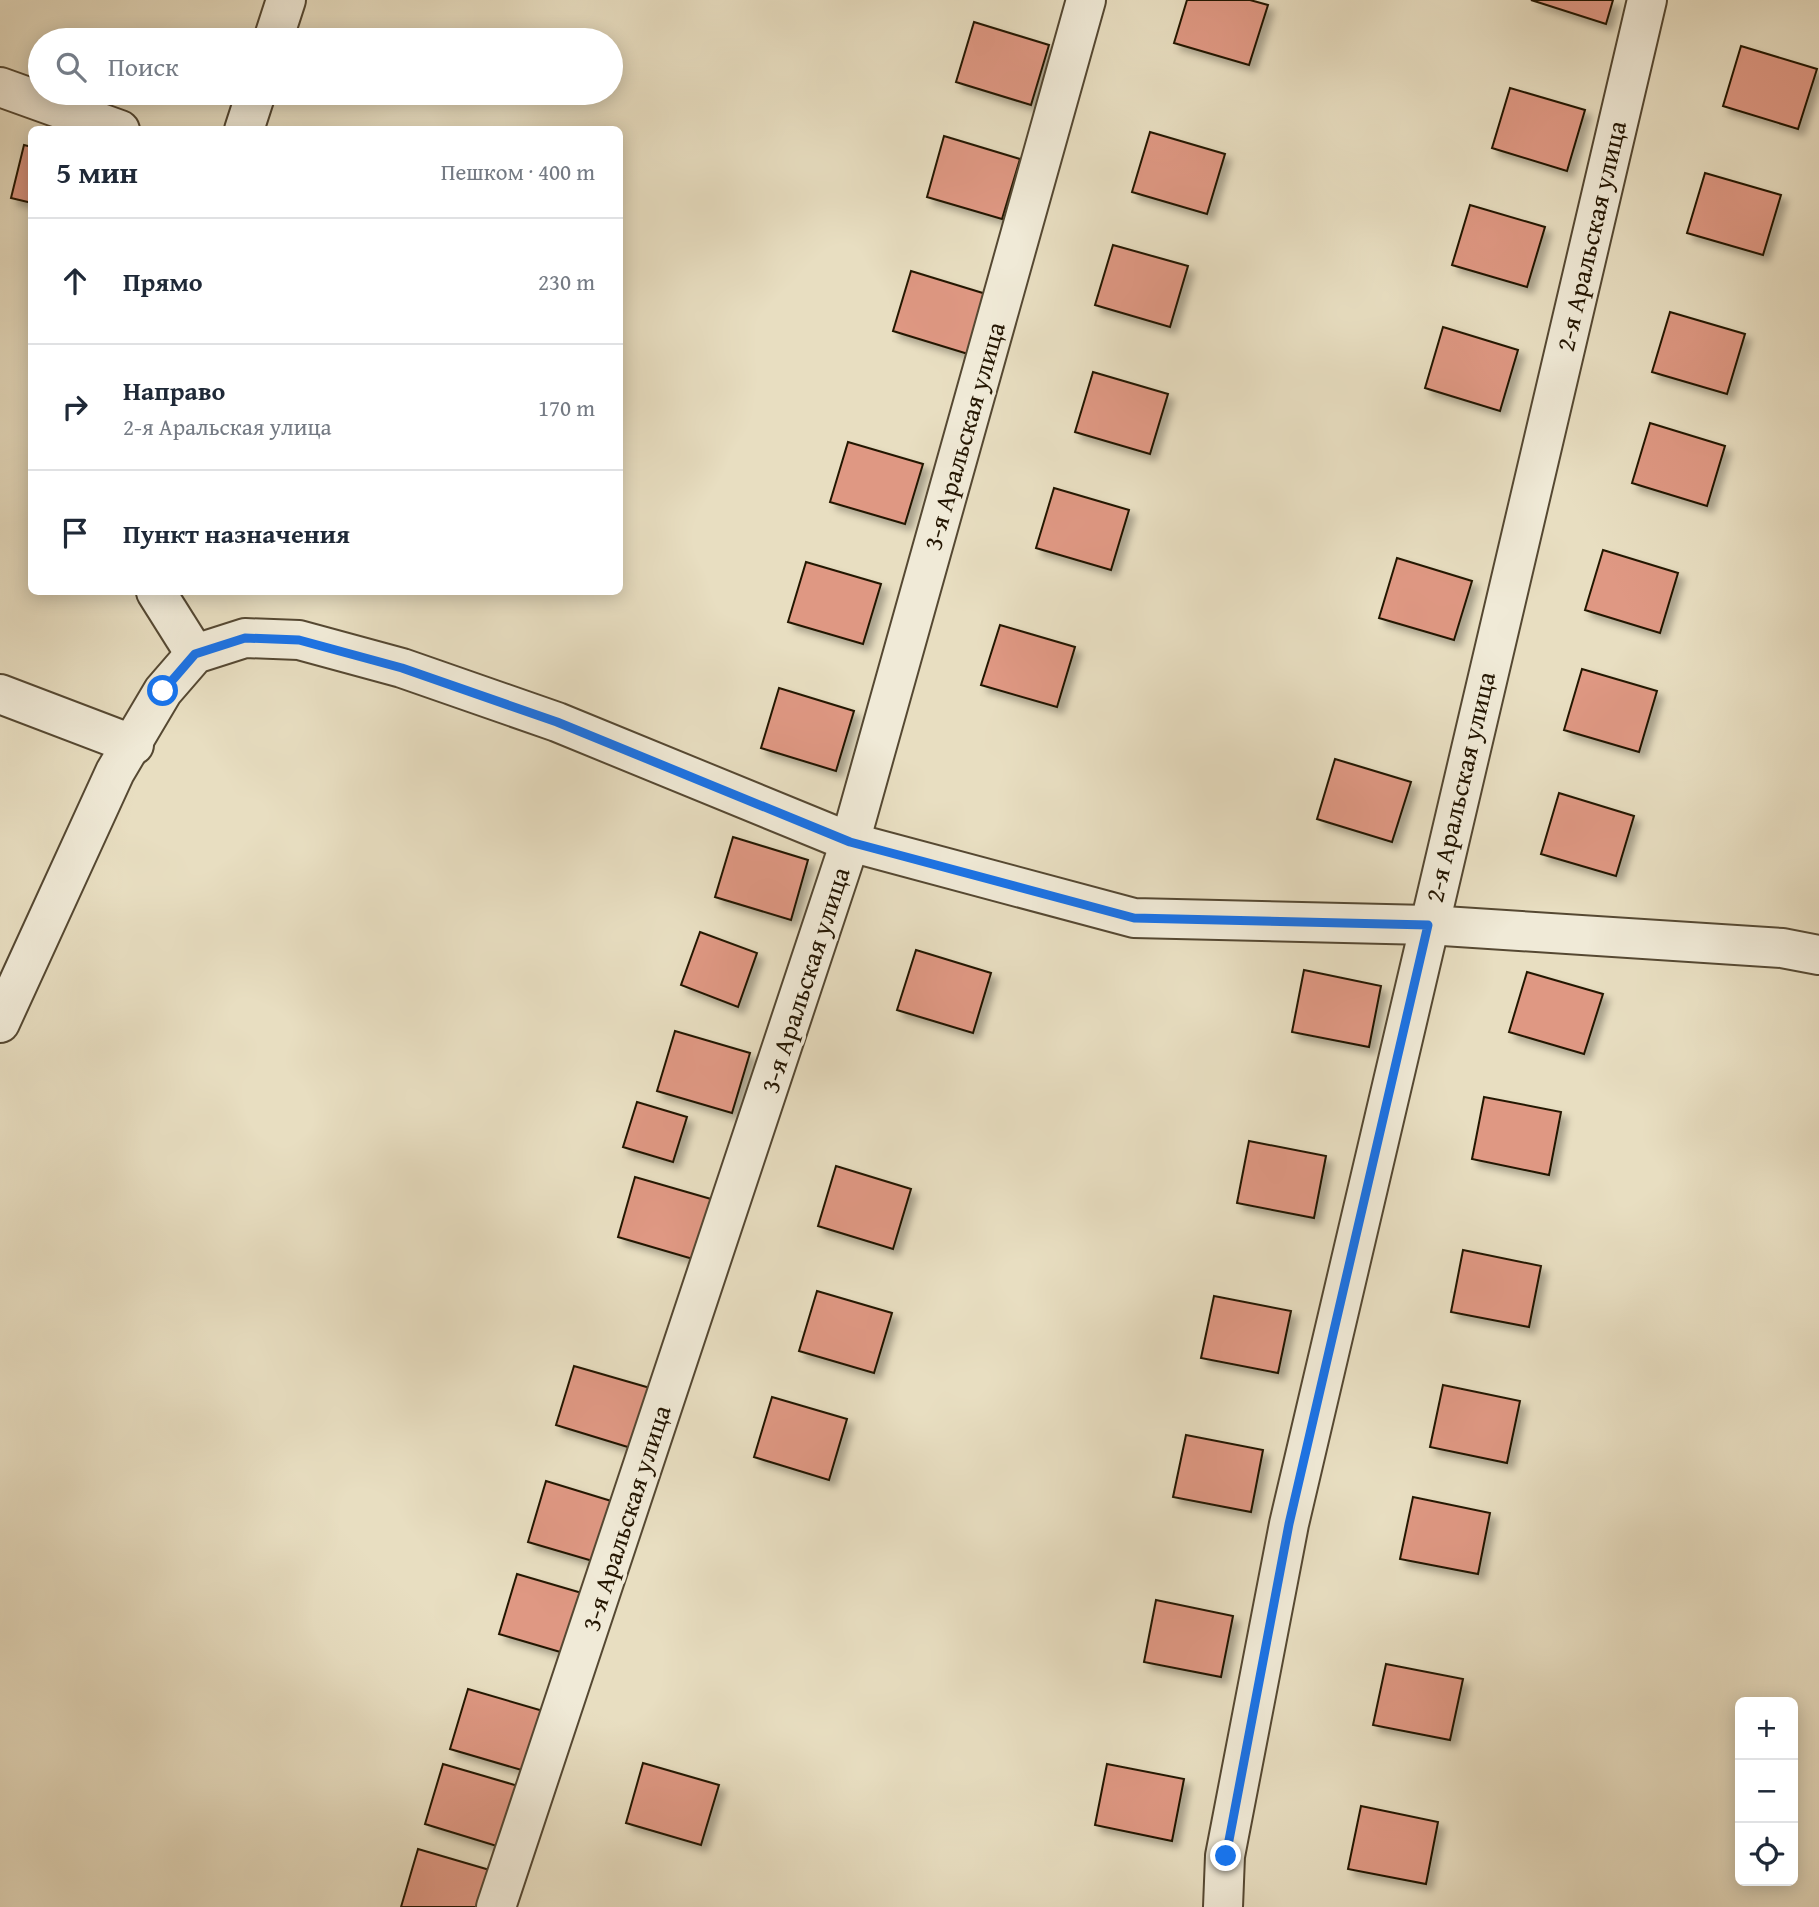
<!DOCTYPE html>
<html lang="ru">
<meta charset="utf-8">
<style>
:root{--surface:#fff;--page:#f2f2f3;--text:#1f2937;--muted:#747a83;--line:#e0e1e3}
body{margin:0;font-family:"Gentium Book Plus",serif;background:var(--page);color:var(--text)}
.controls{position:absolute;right:21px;bottom:21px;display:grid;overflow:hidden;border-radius:10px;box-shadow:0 4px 18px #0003}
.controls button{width:63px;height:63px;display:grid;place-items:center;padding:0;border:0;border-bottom:2px solid var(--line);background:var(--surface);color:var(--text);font:35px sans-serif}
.stop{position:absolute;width:21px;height:21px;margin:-16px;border:5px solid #1a73e8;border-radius:50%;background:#fff}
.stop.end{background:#1a73e8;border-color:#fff;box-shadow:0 2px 7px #0008}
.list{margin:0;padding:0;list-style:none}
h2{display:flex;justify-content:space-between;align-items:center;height:91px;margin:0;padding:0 28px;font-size:30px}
h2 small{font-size:23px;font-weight:400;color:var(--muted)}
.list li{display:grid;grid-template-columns:46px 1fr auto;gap:21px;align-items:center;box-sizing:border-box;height:126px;padding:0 28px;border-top:2px solid var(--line)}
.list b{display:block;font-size:26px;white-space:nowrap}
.list p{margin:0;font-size:23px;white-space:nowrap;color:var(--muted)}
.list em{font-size:23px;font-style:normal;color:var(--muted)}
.icon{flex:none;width:38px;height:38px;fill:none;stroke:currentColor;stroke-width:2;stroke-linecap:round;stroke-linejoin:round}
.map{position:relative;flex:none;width:1819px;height:1907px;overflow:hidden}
.search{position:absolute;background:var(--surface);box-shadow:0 4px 18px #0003;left:28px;top:28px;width:595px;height:77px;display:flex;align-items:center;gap:18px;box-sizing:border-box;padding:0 24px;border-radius:38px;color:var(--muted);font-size:26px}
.panel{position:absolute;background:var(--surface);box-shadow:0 4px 18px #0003;left:28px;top:126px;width:595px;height:469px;border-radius:10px}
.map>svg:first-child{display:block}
.building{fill:#df9883;stroke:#241602;stroke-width:2;filter:url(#shadow)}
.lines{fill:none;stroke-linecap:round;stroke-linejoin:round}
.minor-casing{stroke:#554832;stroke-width:42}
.minor{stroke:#f0ead7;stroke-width:38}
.route{stroke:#1a73e8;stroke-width:9}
.labels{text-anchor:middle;stroke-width:7;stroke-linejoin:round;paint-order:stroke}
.street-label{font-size:26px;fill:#241602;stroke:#f0ead7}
</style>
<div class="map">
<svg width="1819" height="1907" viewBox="0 0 1819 1907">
<defs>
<filter id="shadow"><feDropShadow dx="6" dy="6" stdDeviation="3.5" flood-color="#0004"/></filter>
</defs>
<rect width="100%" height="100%" fill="#e8dec1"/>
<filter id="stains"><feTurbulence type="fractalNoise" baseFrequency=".00286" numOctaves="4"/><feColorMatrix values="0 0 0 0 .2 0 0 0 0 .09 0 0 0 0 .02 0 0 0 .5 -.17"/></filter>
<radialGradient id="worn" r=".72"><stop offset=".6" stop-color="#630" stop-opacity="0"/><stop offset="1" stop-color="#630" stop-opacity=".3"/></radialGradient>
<!-- building -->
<g class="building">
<polygon points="1187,0 1250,0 1268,5 1249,65 1174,43"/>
<polygon points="1531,0 1613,0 1606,24"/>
<polygon points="974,22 1049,45 1031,105 956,82"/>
<polygon points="1741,46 1817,69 1798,129 1723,106"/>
<polygon points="1510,88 1585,110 1567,171 1492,148"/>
<polygon points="1150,132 1225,154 1207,214 1132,192"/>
<polygon points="944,136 1020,159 1002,219 927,197"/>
<polygon points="24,145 32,147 32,203 11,198"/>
<polygon points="1705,173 1781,195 1763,255 1687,233"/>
<polygon points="1470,205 1545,227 1527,287 1452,265"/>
<polygon points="1113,245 1188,266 1170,327 1095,305"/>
<polygon points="911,271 986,294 968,354 893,331"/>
<polygon points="1670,312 1745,334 1727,394 1652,372"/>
<polygon points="1443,327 1518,350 1500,411 1425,388"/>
<polygon points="1093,372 1168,394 1150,454 1075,432"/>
<polygon points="1650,423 1725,446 1707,506 1632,483"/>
<polygon points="848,442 923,464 905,524 830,502"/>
<polygon points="1054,488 1129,510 1111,570 1036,548"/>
<polygon points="1603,550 1678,573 1660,633 1585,610"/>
<polygon points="1397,558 1472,581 1454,640 1379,618"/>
<polygon points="806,562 881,584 863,644 788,622"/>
<polygon points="1000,625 1075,647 1057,707 981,685"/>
<polygon points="1582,669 1657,691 1639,752 1564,730"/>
<polygon points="779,688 854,711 836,771 761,748"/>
<polygon points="1335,759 1411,782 1392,842 1317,819"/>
<polygon points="1559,793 1634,816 1616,876 1541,854"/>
<polygon points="733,837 808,860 791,920 715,897"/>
<polygon points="700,932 757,953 738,1007 681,985"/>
<polygon points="916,950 991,973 973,1033 897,1010"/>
<polygon points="1304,970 1381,986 1369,1047 1292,1032"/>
<polygon points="1527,972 1603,994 1584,1054 1509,1032"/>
<polygon points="675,1031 750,1053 732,1113 657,1091"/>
<polygon points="1484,1097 1561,1112 1549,1175 1472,1159"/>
<polygon points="637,1102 687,1117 673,1162 623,1147"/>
<polygon points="1249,1141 1326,1156 1314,1218 1237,1203"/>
<polygon points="836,1166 911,1189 893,1249 818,1226"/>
<polygon points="635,1177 711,1199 693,1259 618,1237"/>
<polygon points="1463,1250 1541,1266 1529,1327 1451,1312"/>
<polygon points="817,1291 892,1313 874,1373 799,1351"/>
<polygon points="1214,1296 1291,1311 1278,1373 1201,1358"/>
<polygon points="574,1366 650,1388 631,1448 556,1425"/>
<polygon points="1443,1385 1520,1401 1507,1463 1430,1447"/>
<polygon points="772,1397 847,1419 829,1480 754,1457"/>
<polygon points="1186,1435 1263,1450 1251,1512 1173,1497"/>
<polygon points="546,1481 621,1504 603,1564 528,1542"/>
<polygon points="1413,1497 1490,1513 1478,1574 1400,1559"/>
<polygon points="517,1574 592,1596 574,1656 499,1634"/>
<polygon points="1156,1600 1233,1616 1221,1677 1144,1662"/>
<polygon points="1386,1664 1463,1679 1450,1740 1373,1725"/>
<polygon points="468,1689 543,1711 525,1771 450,1749"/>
<polygon points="643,1763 719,1785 701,1845 626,1823"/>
<polygon points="443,1764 518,1786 500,1847 425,1824"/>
<polygon points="1107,1764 1184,1779 1172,1841 1095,1825"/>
<polygon points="1361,1806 1438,1822 1426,1884 1348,1869"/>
<polygon points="418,1849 493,1871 483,1907 401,1907"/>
</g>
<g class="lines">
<!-- minor casing -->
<g class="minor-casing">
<g id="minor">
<polyline points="273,40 286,0"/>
<polyline points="0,87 120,130"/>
<polyline points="244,130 256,93"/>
<polyline points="156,592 195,654"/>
<polyline points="0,694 134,745"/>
<polyline points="0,1023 115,772 163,691 195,654 245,638 299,640 402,668 557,722 850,842 1134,918 1428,925 1782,948 1819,955"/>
<polyline points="496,1907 850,842 1086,0"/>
<polyline points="1223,1907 1225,1856 1289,1524 1647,0"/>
</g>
</g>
<!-- minor -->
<use href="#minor" class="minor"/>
</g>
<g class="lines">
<!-- route -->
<polyline class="route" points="163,691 195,654 245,638 299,640 402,668 557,722 850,842 1134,918 1428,925 1289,1524 1226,1856"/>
</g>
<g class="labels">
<!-- street labels -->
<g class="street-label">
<text transform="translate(1591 236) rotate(-77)" y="9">2-я Аральская улица</text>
<text transform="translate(964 436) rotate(-74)" y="9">3-я Аральская улица</text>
<text transform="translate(1460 787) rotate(-77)" y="9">2-я Аральская улица</text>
<text transform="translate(805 980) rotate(-72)" y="9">3-я Аральская улица</text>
<text transform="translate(626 1518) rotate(-72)" y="9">3-я Аральская улица</text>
</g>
</g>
<rect width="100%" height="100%" filter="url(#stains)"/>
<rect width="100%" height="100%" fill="url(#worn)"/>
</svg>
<div class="controls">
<button>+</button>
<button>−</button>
<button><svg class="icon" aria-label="locate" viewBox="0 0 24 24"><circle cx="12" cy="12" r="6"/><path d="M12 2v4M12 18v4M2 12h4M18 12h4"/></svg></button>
</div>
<div class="stop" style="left:163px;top:691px"></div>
<div class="stop end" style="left:1226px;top:1856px"></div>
<div class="search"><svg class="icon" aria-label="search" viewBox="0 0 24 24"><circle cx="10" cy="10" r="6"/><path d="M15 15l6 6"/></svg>Поиск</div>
<section class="panel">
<h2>5 мин<small>Пешком · 400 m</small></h2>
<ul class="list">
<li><svg class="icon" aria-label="ahead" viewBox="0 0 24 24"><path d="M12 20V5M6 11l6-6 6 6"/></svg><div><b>Прямо</b></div><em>230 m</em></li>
<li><svg class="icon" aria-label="right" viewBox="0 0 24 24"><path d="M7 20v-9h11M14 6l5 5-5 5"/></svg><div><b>Направо</b><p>2-я Аральская улица</p></div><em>170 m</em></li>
<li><svg class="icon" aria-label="arrive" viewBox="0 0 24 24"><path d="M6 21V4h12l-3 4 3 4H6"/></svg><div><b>Пункт назначения</b></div></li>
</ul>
</section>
</div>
